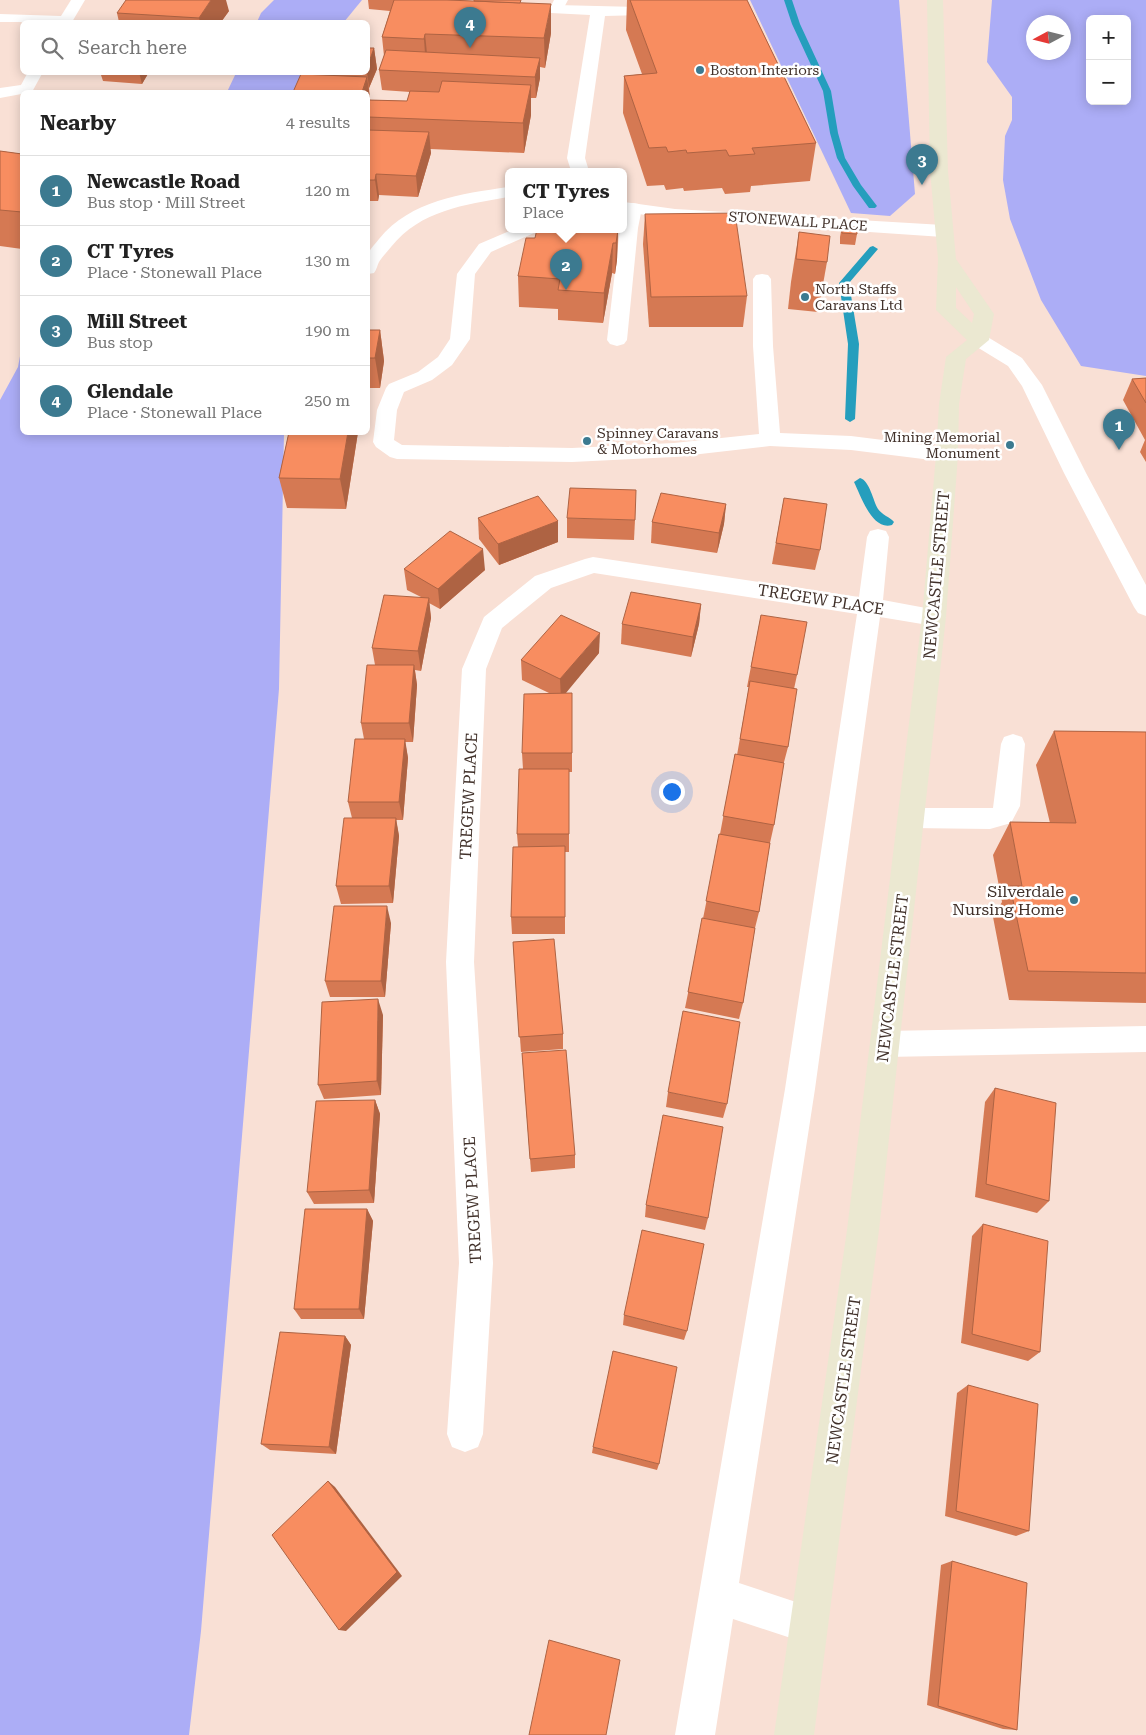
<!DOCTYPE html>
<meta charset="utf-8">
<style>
:root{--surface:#fff;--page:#f2f2f2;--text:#222;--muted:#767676;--line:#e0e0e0;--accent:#3c7a90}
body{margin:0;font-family:"Roboto Serif",serif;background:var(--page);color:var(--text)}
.controls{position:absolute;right:15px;top:15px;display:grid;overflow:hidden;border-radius:8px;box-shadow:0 2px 12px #0003}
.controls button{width:45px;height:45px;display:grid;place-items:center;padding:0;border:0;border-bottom:1px solid var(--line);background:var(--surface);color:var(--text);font:25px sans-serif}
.compass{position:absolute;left:1026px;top:15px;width:45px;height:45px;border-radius:50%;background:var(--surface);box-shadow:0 2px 12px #0003;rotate:263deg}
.you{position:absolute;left:671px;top:791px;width:18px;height:18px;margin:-12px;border:4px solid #fff;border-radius:50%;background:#1a73e8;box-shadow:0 0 0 8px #1a73e833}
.badge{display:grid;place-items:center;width:32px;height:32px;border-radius:50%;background:var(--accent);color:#fff;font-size:16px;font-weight:700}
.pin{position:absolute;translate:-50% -41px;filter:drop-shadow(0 1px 2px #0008)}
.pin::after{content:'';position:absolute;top:26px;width:18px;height:15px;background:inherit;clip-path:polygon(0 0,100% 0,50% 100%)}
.popup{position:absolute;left:505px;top:168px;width:122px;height:65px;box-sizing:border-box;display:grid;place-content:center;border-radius:8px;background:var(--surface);filter:drop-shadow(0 1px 4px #0005);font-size:16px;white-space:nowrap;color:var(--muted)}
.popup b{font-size:19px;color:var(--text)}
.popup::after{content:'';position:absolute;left:50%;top:100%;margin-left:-10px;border:10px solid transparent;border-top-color:var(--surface)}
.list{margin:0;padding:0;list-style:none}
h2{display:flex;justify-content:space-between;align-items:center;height:65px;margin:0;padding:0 20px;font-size:21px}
h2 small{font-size:16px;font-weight:400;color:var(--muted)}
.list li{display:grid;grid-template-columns:32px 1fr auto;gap:15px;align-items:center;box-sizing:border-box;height:70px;padding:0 20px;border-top:1px solid var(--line)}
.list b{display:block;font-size:19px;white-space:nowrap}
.list p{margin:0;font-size:16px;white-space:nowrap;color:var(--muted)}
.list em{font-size:16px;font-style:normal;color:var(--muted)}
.icon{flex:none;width:28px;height:28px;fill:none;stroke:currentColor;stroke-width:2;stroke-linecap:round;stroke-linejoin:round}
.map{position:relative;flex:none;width:1146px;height:1735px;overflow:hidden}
.search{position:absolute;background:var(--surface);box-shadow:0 2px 12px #0003;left:20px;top:20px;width:350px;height:55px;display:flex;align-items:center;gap:12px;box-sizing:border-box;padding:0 18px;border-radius:8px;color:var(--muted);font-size:19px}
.panel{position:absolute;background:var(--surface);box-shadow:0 2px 12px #0003;left:20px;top:90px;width:350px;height:345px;border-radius:8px}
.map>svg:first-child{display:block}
.green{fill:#acadf6;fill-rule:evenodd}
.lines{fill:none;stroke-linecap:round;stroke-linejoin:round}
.stream{fill:#259ebd;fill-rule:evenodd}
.service{fill:#fff;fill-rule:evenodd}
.minor{fill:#fff;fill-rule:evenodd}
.tertiary{fill:#fff;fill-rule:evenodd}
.secondary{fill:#ebe8d1;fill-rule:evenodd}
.wall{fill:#d57953}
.shaded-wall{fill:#ae6343}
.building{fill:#f88d60;stroke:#ae6343}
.poi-dot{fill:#3c7a90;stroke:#fff;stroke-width:2}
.labels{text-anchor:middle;stroke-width:5;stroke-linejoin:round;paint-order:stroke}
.far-poi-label{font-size:14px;fill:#41312a;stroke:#fff;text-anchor:start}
.far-street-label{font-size:14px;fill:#41312a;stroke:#fff}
.street-label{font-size:16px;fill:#41312a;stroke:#fff}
.poi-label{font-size:16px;fill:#41312a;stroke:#fff;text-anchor:end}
</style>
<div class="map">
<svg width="1146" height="1735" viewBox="0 0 1146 1735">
<rect width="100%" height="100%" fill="#f9e0d5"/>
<!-- green -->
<g class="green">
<polygon points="274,0 362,0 344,22 257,22 261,13"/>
<polygon points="750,0 899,0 915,194 890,216 851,213"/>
<path d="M992,0H1146V376L1081,366L1041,300L1010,219L1003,180L1005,136L1012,120V97L987,62ZM1090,19H1127V101H1090ZM1034,22H1064V52H1034Z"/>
<polygon points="236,73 306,73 300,92 227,92"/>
<polygon points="22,345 22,432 284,433 279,689 201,1631 189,1735 0,1735 0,400 18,367"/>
</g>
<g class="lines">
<!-- stream -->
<g class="stream">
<polygon points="784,0 792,0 800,24 831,91 838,133 845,158 861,185 877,206 875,208 869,208 853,186 837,158 830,133 823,91 792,24"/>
<polygon points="873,246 878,249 849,283 859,344 855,419 850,422 845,419 848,344 839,283 870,247"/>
<path d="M860,478C870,481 873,501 878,509C882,515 890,517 894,522L892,525C872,531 861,496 854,482Z"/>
</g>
<!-- service -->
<g class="service">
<polygon points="71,0 85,0 72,22 0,22 0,14 61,16"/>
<polygon points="554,0 568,0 561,13 551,13 549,10"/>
<polygon points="28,72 43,72 32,92 0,98 0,88 21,85"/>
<path d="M508,187V197C464,205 421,210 391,247C387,252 382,257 379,262C377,266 377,269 374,273L368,274C368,268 366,261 368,255C369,250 375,244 379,239C411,200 461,194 508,187Z"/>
<polygon points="633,203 639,204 642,208 638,228 627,340 624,344 617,346 610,344 607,340 620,229 624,229 624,212 627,204"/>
<polygon points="514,229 537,229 534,233 491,252 475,274 470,339 452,365 432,380 404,392 397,410 394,440 402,445 572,448 674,443 759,434 753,346 753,279 756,275 762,274 768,275 771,279 773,346 780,433 851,436 947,448 954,450 957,455 954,460 947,462 851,450 770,446 674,457 572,462 397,459 390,457 376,447 373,442 377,410 386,388 389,384 418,372 438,357 450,339 457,274 479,244"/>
<polygon points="1013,734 1022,737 1025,744 1020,806 1011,823 990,829 911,828 902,825 898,818 902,811 911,808 993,808 1001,744 1004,737"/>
<polygon points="1146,1026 1146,1052 885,1057 875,1053 871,1044 875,1035 885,1031"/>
</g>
<!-- minor -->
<g class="minor">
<polygon points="556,5 638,7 643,9 646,12 643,15 605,16 585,158 589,171 571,171 567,158 590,15 551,13 548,10 551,7"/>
<polygon points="624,202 675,209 943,225 950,227 952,231 950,235 943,237 675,219 624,212"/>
<polygon points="878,529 886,531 889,537 883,600 942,611 946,617 942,623 934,626 880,617 815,1089 739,1583 823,1611 828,1625 823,1639 809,1644 733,1619 715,1735 675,1735 785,1089 857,614 594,573 551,588 502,628 486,669 474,962 493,1263 483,1434 478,1447 465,1452 452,1447 447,1434 459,1263 446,962 462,669 484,617 535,576 585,559 593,557 859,597 867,537 870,531"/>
</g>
<!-- tertiary -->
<polygon class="tertiary" points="979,334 986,336 1022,358 1042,385 1086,473 1146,585 1146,616 1138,613 1134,607 1064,473 1022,386 1008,366 972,344 969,340 972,336"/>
<!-- secondary -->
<path class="secondary" d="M927,0H943L948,171L956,259L994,314L989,340L966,359L959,404L958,455L946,617L879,1230L814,1735H774L847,1230L922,617L936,455L939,404L946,357L967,340L936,310L938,259L930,171ZM956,287L974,314L972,323L956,308Z"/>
</g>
<!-- wall -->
<g class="wall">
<polygon points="368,0 447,0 522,3 551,33 545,68 540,67 540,78 536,98 531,98 531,115 524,153 430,149 431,153 418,197 379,195 378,201 368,201 368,92 313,74 313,72 368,72 374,48 377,69 369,88 370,100 407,101 410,92 382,90 379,70 384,56 382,37 390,11 369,9"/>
<polygon points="627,0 747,0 816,143 810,181 751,186 750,192 725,194 722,188 684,191 683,188 666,190 664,185 647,186 623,113 624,76 642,74 626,30"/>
<polygon points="229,11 221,22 119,22 117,13"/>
<polygon points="100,72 149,72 142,84 103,81"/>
<polygon points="0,151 22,154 22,249 0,246"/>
<polygon points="645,214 747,296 743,327 649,327 643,244"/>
<polygon points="842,226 857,234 855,245 840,244 840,237"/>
<polygon points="618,230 617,260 615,274 612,273 603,323 558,320 558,309 519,307 518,276 535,238"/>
<polygon points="799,232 827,262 818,312 788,309 791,282"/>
<polygon points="368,330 380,330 384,361 380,388 368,388"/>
<polygon points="1146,378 1146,462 1140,452 1145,440 1123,400 1132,379"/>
<polygon points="289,432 358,432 346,509 287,508 279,478"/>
<polygon points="784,498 820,550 815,570 772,564"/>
<polygon points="726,504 724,524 717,553 651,543 652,522"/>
<polygon points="478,518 558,521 558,542 499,565 479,539"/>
<polygon points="567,518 635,520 634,540 567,538"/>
<polygon points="404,569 485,570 440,609 429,603 431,618 421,671 415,670 417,685 413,742 405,742 408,758 403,820 396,820 399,836 393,903 341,904 336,886 352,818 348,802 364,739 361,723 375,665 372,648 421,597 407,590"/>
<polygon points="701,604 699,624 691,657 621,644 622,624"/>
<polygon points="761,615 797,675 794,689 788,747 783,766 774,825 770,843 759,912 755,928 743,1003 739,1019 685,1008 720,834 735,754 737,755 749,687 747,687"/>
<polygon points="599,653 565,693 572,693 572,772 569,772 569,852 565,852 565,934 512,934 511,917 518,847 517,834 523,769 522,753 549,693 522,680 521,660"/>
<polygon points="1054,731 1146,732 1146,1003 1009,1000 993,917 1002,902 993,855 1010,822 1050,823 1036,765"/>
<polygon points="391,923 385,997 330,997 325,981"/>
<polygon points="513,942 563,1034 563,1049 521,1052"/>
<polygon points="383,1015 381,1095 324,1099 318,1085"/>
<polygon points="522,1053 575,1155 575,1168 531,1172"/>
<polygon points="995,1088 1049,1201 1037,1213 975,1197 985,1102"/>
<polygon points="668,1092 727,1104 723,1118 666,1107"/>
<polygon points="375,1100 380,1114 374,1203 314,1204 307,1192"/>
<polygon points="646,1205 708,1218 705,1230 645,1217"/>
<polygon points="367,1209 373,1221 364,1319 301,1319 294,1309"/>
<polygon points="983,1224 1040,1352 1028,1361 961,1343 972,1236"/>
<polygon points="624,1315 687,1331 684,1340 623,1325"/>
<polygon points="345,1336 351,1345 336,1454 270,1450 261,1444"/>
<polygon points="968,1385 1029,1531 1016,1536 945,1516 957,1393"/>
<polygon points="593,1447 659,1464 657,1470 592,1453"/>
<polygon points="952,1561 1017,1730 1003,1729 927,1705 941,1565"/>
</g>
<!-- shaded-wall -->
<g class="shaded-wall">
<polygon points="211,0 226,0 229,11 221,22 200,22 199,18"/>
<polygon points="551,4 551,33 545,68 544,38"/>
<polygon points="425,34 428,63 426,68 424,39"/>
<polygon points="374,48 377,69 369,88 367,72 368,65"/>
<polygon points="540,58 540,78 536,98 535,77"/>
<polygon points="139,72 149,72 142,84"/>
<polygon points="367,77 371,106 368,117 368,92 362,92"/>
<polygon points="531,85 531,115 524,153 523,123"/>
<polygon points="429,132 431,153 418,197 416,176"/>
<polygon points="376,174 379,195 378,201 375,180"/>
<polygon points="618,230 617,260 615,274 616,243"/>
<polygon points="613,243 612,273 603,323 604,293"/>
<polygon points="380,330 384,361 380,388 375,358"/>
<polygon points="348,432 358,432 346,509 340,479"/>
<polygon points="726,504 724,524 717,553 719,533"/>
<polygon points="558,521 558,542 499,565 498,544"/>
<polygon points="483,549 485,570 440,609 438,589"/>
<polygon points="429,598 431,618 421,671 418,651"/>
<polygon points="701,604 699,624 691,657 693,637"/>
<polygon points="600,633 599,653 561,699 560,679"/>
<polygon points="414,665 417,685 413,742 409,723"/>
<polygon points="405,739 408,758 403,820 399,802"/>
<polygon points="396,818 399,836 393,903 389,886"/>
<polygon points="387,906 391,923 385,997 381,981"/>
<polygon points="378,999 383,1015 381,1095 377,1081"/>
<polygon points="375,1100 380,1114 374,1203 369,1190"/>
<polygon points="367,1209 373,1221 364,1319 359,1309"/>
<polygon points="345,1336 351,1345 336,1454 329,1447"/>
<polygon points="328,1481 335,1487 402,1576 346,1631 339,1630"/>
</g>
<!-- building -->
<g class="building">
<polygon points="126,0 211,0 199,18 117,13"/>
<polygon points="394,0 447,0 551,4 544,38 425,34 424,39 382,37"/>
<polygon points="474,0 521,0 520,3 474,1"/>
<polygon points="630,0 747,0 816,143 752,148 755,154 729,156 726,150 687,153 686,150 668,152 666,147 649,148 624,76 657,73"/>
<polygon points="368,48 374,48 368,65"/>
<polygon points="386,50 540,58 535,77 379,70"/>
<polygon points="301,74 367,77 362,92 293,92"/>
<polygon points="442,81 531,85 523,123 368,117 368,100 407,101 410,91 439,92"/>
<polygon points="368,130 429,132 416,176 376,174 375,180 368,180"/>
<polygon points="0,151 22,154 22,212 0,210"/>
<polygon points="735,213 747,296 651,297 645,214"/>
<polygon points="842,226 857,227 857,234 842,233"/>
<polygon points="537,229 601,229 618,230 616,243 613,243 604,293 558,290 560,279 518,276 526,238 535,238"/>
<polygon points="799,232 830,236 827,262 796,259"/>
<polygon points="368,330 380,330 375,358 368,358"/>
<polygon points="1146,378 1146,403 1132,379"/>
<polygon points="289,432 348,432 340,479 279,478"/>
<polygon points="570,488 636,490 635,520 567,518"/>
<polygon points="661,493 726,504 719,533 652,522"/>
<polygon points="538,496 558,521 498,544 478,518"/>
<polygon points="784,498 827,504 820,550 776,543"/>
<polygon points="450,531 483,549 438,589 404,569"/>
<polygon points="631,592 701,604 693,637 622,624"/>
<polygon points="384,595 429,598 418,651 372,648"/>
<polygon points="561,615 600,633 560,679 521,660"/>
<polygon points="761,615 807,622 797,675 751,667"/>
<polygon points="367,665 414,665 409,723 361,723"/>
<polygon points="750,681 797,689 788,747 740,739"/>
<polygon points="572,693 572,753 522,753 524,694"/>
<polygon points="1054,731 1146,732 1146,973 1028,971 1010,886 1022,886 1010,822 1076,823"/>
<polygon points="355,739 405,739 399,802 348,802"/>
<polygon points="735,754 784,763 774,825 723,816"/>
<polygon points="519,769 569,769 569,834 517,834"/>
<polygon points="344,818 396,818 389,886 336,886"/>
<polygon points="719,834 770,843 759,912 706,901"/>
<polygon points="565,846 565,917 511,917 513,847"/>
<polygon points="334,906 387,906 381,981 325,981"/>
<polygon points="702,918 755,928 743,1003 688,992"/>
<polygon points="554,939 563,1034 519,1037 513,942"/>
<polygon points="378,999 377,1081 318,1085 322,1002"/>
<polygon points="683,1011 740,1022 727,1104 668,1092"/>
<polygon points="566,1050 575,1155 530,1159 522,1053"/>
<polygon points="995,1088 1056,1103 1049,1201 986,1184"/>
<polygon points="375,1100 369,1190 307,1192 316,1101"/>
<polygon points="663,1115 723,1127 708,1218 646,1205"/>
<polygon points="305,1209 367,1209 359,1309 294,1309"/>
<polygon points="983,1224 1048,1241 1040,1352 972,1334"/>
<polygon points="642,1230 704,1244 687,1331 624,1315"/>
<polygon points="280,1332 345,1336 329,1447 261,1444"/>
<polygon points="613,1351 677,1367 659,1464 593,1447"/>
<polygon points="968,1385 1038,1404 1029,1531 956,1511"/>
<polygon points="328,1481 397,1572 339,1630 272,1535"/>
<polygon points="952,1561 1027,1583 1017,1730 938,1706"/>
<polygon points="549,1640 620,1660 606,1735 529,1735"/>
</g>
<!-- markers -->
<g class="poi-dot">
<circle cx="700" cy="70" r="5"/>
<circle cx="805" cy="297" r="5"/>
<circle cx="587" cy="441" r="5"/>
<circle cx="1010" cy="445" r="5"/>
<circle cx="1074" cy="900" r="5"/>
</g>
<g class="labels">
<!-- far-poi labels -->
<g class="far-poi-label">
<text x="710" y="75">Boston Interiors</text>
<text x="815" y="294">North Staffs<tspan x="815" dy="16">Caravans Ltd</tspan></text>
<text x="597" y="438">Spinney Caravans<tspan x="597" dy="16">&amp; Motorhomes</tspan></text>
<text x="1000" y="442" text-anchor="end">Mining Memorial<tspan x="1000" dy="16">Monument</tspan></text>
</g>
<!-- far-street labels -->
<g class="far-street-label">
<text transform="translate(798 221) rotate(4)" y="5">STONEWALL PLACE</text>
</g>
<!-- street labels -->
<g class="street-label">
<text transform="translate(936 575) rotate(-85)" y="6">NEWCASTLE STREET</text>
<text transform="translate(821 599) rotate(9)" y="6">TREGEW PLACE</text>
<text transform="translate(468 796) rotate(-87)" y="6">TREGEW PLACE</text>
<text transform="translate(892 978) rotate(-83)" y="6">NEWCASTLE STREET</text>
<text transform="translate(472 1200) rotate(-93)" y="6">TREGEW PLACE</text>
<text transform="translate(843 1380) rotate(-82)" y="6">NEWCASTLE STREET</text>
</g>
<!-- poi labels -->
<g class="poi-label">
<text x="1064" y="897">Silverdale<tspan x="1064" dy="18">Nursing Home</tspan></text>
</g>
</g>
</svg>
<div class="controls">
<button>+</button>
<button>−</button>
</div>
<svg class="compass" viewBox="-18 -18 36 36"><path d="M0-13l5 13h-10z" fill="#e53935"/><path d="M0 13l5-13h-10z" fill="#767676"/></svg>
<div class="you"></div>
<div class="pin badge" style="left:1119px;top:450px">1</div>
<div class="pin badge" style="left:566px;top:290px">2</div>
<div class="popup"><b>CT Tyres</b>Place</div>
<div class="pin badge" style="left:922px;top:185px">3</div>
<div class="pin badge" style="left:470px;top:48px">4</div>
<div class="search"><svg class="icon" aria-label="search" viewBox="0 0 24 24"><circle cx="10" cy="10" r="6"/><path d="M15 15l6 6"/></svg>Search here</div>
<section class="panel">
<h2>Nearby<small>4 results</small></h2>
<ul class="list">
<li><span class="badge">1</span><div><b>Newcastle Road</b><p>Bus stop · Mill Street</p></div><em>120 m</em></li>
<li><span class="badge">2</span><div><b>CT Tyres</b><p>Place · Stonewall Place</p></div><em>130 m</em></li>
<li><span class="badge">3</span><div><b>Mill Street</b><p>Bus stop</p></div><em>190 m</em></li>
<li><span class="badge">4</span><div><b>Glendale</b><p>Place · Stonewall Place</p></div><em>250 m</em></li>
</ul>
</section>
</div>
